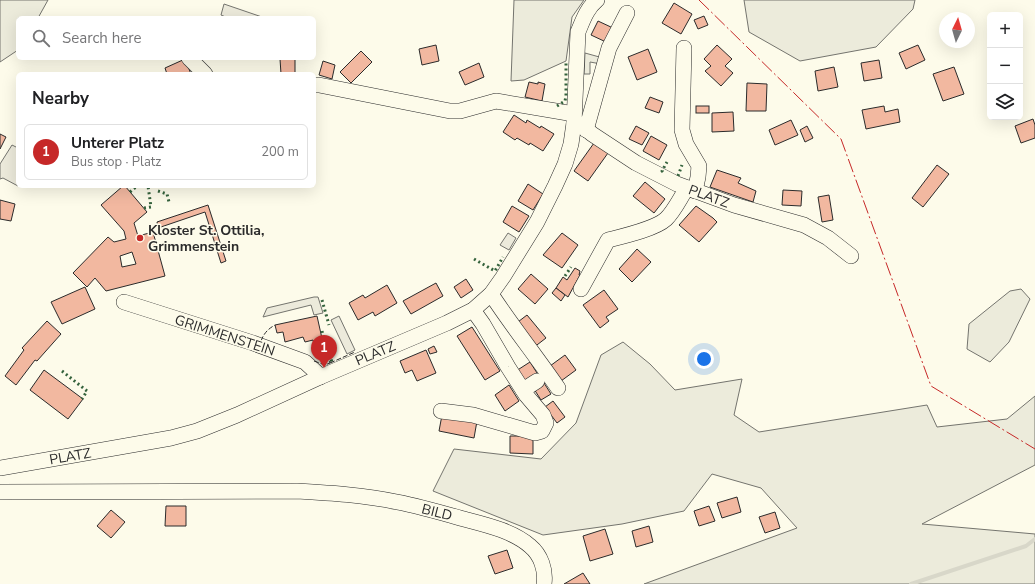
<!DOCTYPE html>
<meta charset="utf-8">
<style>
:root{--surface:#fff;--page:#f6f6f6;--text:#202124;--muted:#757577;--line:#e0e0e0;--accent:#c62828}
body{margin:0;font-family:"Nunito Sans",sans-serif;background:var(--page);color:var(--text)}
.controls{position:absolute;right:12px;top:12px;display:grid;overflow:hidden;border-radius:6px;box-shadow:0 4px 16px #0002}
.controls button{width:36px;height:36px;display:grid;place-items:center;padding:0;border:0;border-bottom:1px solid var(--line);background:var(--surface);color:var(--text);font:20px sans-serif}
.compass{position:absolute;left:939px;top:12px;width:36px;height:36px;border-radius:50%;background:var(--surface);box-shadow:0 4px 16px #0002;rotate:5deg}
.you{position:absolute;left:704px;top:359px;width:14px;height:14px;margin:-10px;border:3px solid #fff;border-radius:50%;background:#1a73e8;box-shadow:0 0 0 6px #1a73e833}
.badge{display:grid;place-items:center;width:26px;height:26px;border-radius:50%;background:var(--accent);color:#fff;font-size:13px;font-weight:700}
.pin{position:absolute;translate:-50% -33px;filter:drop-shadow(0 1px 2px #0008)}
.pin::after{content:'';position:absolute;top:21px;width:14px;height:12px;background:inherit;clip-path:polygon(0 0,100% 0,50% 100%)}
.list{margin:0;padding:0;list-style:none}
h2{display:flex;justify-content:space-between;align-items:center;height:52px;margin:0;padding:0 16px;font-size:17px}
h2 small{font-size:13px;font-weight:400;color:var(--muted)}
.list li{display:grid;grid-template-columns:26px 1fr auto;gap:12px;align-items:center;box-sizing:border-box;height:56px;margin:0 8px 8px;padding:0 8px;border:1px solid var(--line);border-radius:6px}
.list b{display:block;font-size:15px;white-space:nowrap}
.list p{margin:0;font-size:13px;white-space:nowrap;color:var(--muted)}
.list em{font-size:13px;font-style:normal;color:var(--muted)}
.icon{flex:none;width:22px;height:22px;fill:none;stroke:currentColor;stroke-width:2;stroke-linecap:round;stroke-linejoin:round}
.map{position:relative;flex:none;width:1035px;height:584px;overflow:hidden}
.search{position:absolute;background:var(--surface);box-shadow:0 4px 16px #0002;left:16px;top:16px;width:300px;height:44px;display:flex;align-items:center;gap:10px;box-sizing:border-box;padding:0 14px;border-radius:6px;color:var(--muted);font-size:15px}
.panel{position:absolute;background:var(--surface);box-shadow:0 4px 16px #0002;left:16px;top:72px;width:300px;height:116px;border-radius:6px}
.map>svg:first-child{display:block}
.green{fill:#ecebdb;stroke:#74746e}
.parking{fill:#eceadb;stroke:#74746e}
.lines{fill:none;stroke-linecap:round;stroke-linejoin:round}
.stream{stroke:#d8d7c9;stroke-width:4}
.building{fill:#f2b8a0;stroke:#2b2b2b;fill-rule:evenodd}
.minor-casing{stroke:#2b2b2b;stroke-width:16}
.minor{stroke:#fdfbea;stroke-width:15}
.hedge{stroke:#34623c;stroke-width:3;stroke-dasharray:2 3;stroke-linecap:butt}
.fence{stroke:#2b2b2b;stroke-width:1;stroke-dasharray:5 2;stroke-linecap:butt}
.power{stroke:#c62828;stroke-width:1;stroke-dasharray:14 3 2 3;stroke-linecap:butt}
.poi-dot{fill:#c62828;stroke:#fdfbea;stroke-width:1.5}
.labels{text-anchor:middle;stroke-width:3;stroke-linejoin:round;paint-order:stroke}
.street-label{font-size:14px;fill:#2b2b2b;stroke:#fdfbea}
.poi-label{font-size:14px;font-weight:bold;fill:#2b2b2b;stroke:#fdfbea;text-anchor:start}
</style>
<div class="map">
<svg width="1035" height="584" viewBox="0 0 1035 584">
<rect width="100%" height="100%" fill="#fdfbea"/>
<!-- green -->
<g class="green">
<polygon points="0,0 48,0 38,18 18,18 18,50 0,62"/>
<polygon points="514,0 584,0 572,17 566,61 524,80 511,81"/>
<polygon points="744,0 915,0 913,9 876,47 800,61 749,32"/>
<polygon points="585,53 603,58 601,64 590,62 590,74 584,74"/>
<polygon points="1021,289 1030,299 1009,342 990,362 967,349 969,324 1010,291"/>
<polygon points="623,342 650,364 675,390 742,379 734,415 759,432 927,405 937,427 1007,419 1035,396 1035,465 922,524 1035,534 1035,584 644,584 797,528 761,488 712,474 684,511 622,524 543,535 433,491 454,449 541,459 576,423 601,355"/>
</g>
<!-- parking -->
<g class="parking">
<polygon points="224,4 262,17 261,18 228,18 221,15"/>
<polygon points="12,145 18,148 18,186 3,178 0,179 0,164"/>
<polygon points="508,233 516,238 509,250 500,245"/>
<polygon points="314,297 318,297 323,313 314,315 311,305 263,317 267,308"/>
<polygon points="339,316 355,350 347,354 331,320"/>
</g>
<g class="lines">
<!-- stream -->
<polyline class="stream" points="911,584 1026,546 1035,539"/>
</g>
<!-- building -->
<g class="building">
<polygon points="674,3 692,14 681,34 662,23"/>
<polygon points="704,16 708,25 698,29 694,20"/>
<polygon points="598,21 613,28 606,42 591,35"/>
<polygon points="436,45 439,61 422,65 419,49"/>
<polygon points="717,45 732,59 725,66 733,73 721,86 705,71 711,66 704,59"/>
<polygon points="918,45 925,60 906,69 899,53"/>
<polygon points="648,49 657,72 637,80 628,57"/>
<polygon points="361,51 372,62 351,83 340,72"/>
<polygon points="185,59 191,74 167,74 165,68"/>
<polygon points="280,59 295,59 295,74 281,74"/>
<polygon points="879,60 882,78 864,81 861,63"/>
<polygon points="323,61 335,65 332,79 319,75"/>
<polygon points="479,63 484,77 465,85 459,72"/>
<polygon points="834,67 838,87 818,91 815,71"/>
<polygon points="954,67 964,94 943,101 933,74"/>
<polygon points="529,82 538,84 538,82 545,84 542,101 525,97"/>
<polygon points="747,83 767,84 766,111 746,111"/>
<polygon points="650,97 663,102 659,113 645,108"/>
<rect x="696" y="106" width="13" height="7"/>
<polygon points="884,106 885,112 898,109 900,122 866,129 862,110"/>
<polygon points="733,112 734,131 712,132 712,113"/>
<polygon points="514,115 526,123 527,120 540,128 541,126 554,134 543,151 530,143 529,145 517,138 515,140 503,132"/>
<polygon points="1033,119 1035,125 1035,138 1021,143 1015,126"/>
<polygon points="791,120 798,135 775,145 769,130"/>
<polygon points="636,126 649,133 642,145 629,139"/>
<polygon points="807,126 813,138 805,142 800,130"/>
<polygon points="0,134 6,137 0,149"/>
<polygon points="651,136 667,145 659,160 643,151"/>
<polygon points="594,143 608,153 588,181 574,171"/>
<polygon points="937,165 949,174 923,207 912,198"/>
<polygon points="717,170 741,178 738,183 756,191 753,202 710,187"/>
<polygon points="645,182 665,199 654,213 633,196"/>
<polygon points="528,184 543,194 533,210 518,201"/>
<path d="M123,186H125L147,212L134,223L138,236L153,232L165,276L106,291L95,278L87,287L73,273L108,237L114,242L126,239L124,231L101,205ZM132,252L136,264L122,267L120,256Z"/>
<polygon points="783,190 802,191 801,206 782,205"/>
<polygon points="829,195 833,220 822,222 818,197"/>
<polygon points="0,200 15,204 11,221 0,219"/>
<polygon points="208,205 226,261 221,263 205,212 158,228 157,222"/>
<polygon points="512,206 529,216 519,232 503,222"/>
<polygon points="696,206 713,218 717,222 699,242 679,225"/>
<polygon points="562,233 578,245 562,268 543,255"/>
<polygon points="637,249 651,262 632,282 619,269"/>
<polygon points="575,268 580,271 579,275 580,275 568,297 556,288 563,277 567,280"/>
<polygon points="531,274 548,289 535,304 518,289"/>
<polygon points="466,279 473,290 461,298 454,287"/>
<polygon points="436,283 443,296 411,314 403,301"/>
<polygon points="387,285 397,303 375,316 373,312 358,320 349,303 363,295 365,298"/>
<polygon points="85,287 95,309 62,324 51,302"/>
<polygon points="556,288 565,295 561,301 552,293"/>
<polygon points="604,290 618,309 606,317 609,321 600,328 583,305"/>
<polygon points="527,315 546,338 533,348 514,325"/>
<polygon points="317,316 323,343 314,345 313,340 305,342 303,337 285,342 283,332 277,333 275,325"/>
<polygon points="47,321 61,334 37,361 35,360 16,385 5,376 24,350 22,348"/>
<polygon points="472,327 500,371 485,380 457,336"/>
<polygon points="434,346 437,352 430,354 428,349"/>
<polygon points="426,350 436,373 417,381 412,370 405,373 400,361"/>
<polygon points="565,355 576,370 561,381 550,366"/>
<polygon points="530,362 537,373 523,382 516,371"/>
<polygon points="44,370 83,399 68,419 30,390"/>
<polygon points="544,383 551,394 541,400 534,389"/>
<polygon points="509,385 519,401 505,411 495,395"/>
<polygon points="553,401 565,417 557,423 545,407"/>
<polygon points="442,415 477,421 474,438 439,431"/>
<polygon points="510,436 533,436 533,454 510,453"/>
<polygon points="737,497 741,512 722,518 717,503"/>
<polygon points="166,506 186,506 186,526 165,526"/>
<polygon points="709,506 715,521 699,526 694,511"/>
<polygon points="111,510 125,522 111,538 97,526"/>
<polygon points="775,512 780,528 765,533 759,517"/>
<polygon points="649,526 653,542 636,547 632,531"/>
<polygon points="605,529 613,554 590,561 583,536"/>
<polygon points="507,550 513,568 495,574 488,556"/>
<polygon points="583,573 590,584 564,584"/>
</g>
<g class="lines">
<!-- minor casing -->
<g class="minor-casing">
<g id="minor">
<polyline points="684,48 682,130 686,144 699,166 698,177 695,191"/>
<polyline points="189,58 205,74"/>
<polyline points="314,85 319,85 450,111 460,111 496,101 574,114"/>
<polyline points="574,123 580,124 592,134 636,163 677,184 734,205 804,225 828,238 851,256"/>
<polyline points="586,130 609,48 627,13"/>
<path d="M581,289L608,240C624,236 655,229 666,219C675,210 680,198 687,188"/>
<path d="M491,294C512,326 536,356 558,388"/>
<polyline points="124,302 253,343 305,362 317,373 320,377"/>
<polyline points="523,390 537,381"/>
<polyline points="441,411 473,415 535,433 542,431 546,423 543,415 526,395 508,367 483,324 473,310"/>
<path d="M0,468L171,438L197,431L237,415L320,377L447,323L473,310L491,294L503,277L537,222L555,186L565,164L571,144L574,123L578,32C583,20 587,8 597,0"/>
<path d="M0,492L297,491C331,493 364,495 397,502C418,506 439,512 460,518C482,524 512,530 530,546C541,555 546,570 544,584"/>
</g>
</g>
<!-- minor -->
<use href="#minor" class="minor"/>
<!-- hedge -->
<g class="hedge">
<polyline points="557,106 565,101 566,96 566,63"/>
<polyline points="663,172 662,171 667,162"/>
<polyline points="678,176 682,165"/>
<polyline points="158,191 167,194 169,202"/>
<polyline points="130,192 137,186"/>
<polyline points="144,208 151,207 148,186"/>
<polyline points="474,259 495,271 503,257"/>
<polyline points="565,276 571,267"/>
<polyline points="322,300 329,325"/>
<polyline points="322,331 325,343 332,362"/>
<polyline points="62,371 87,391 82,399"/>
</g>
<!-- fence -->
<g class="fence">
<path d="M261,341C264,333 268,329 275,325"/>
<polyline points="314,361 325,365 330,363 323,343"/>
<polyline points="330,363 355,352"/>
</g>
<!-- power -->
<polyline class="power" points="699,0 841,139 931,386 1035,449"/>
</g>
<!-- markers -->
<circle class="poi-dot" cx="140" cy="238" r="4"/>
<g class="labels">
<!-- street labels -->
<g class="street-label">
<text transform="translate(709 196) rotate(20)" y="5">PLATZ</text>
<text transform="translate(225 335) rotate(18)" y="5">GRIMMENSTEIN</text>
<text transform="translate(375 353) rotate(-23)" y="5">PLATZ</text>
<text transform="translate(70 456) rotate(-10)" y="5">PLATZ</text>
<text transform="translate(437 512) rotate(14)" y="5">BILD</text>
</g>
<!-- poi labels -->
<g class="poi-label">
<text x="148" y="235">Kloster St. Ottilia,<tspan x="148" dy="16">Grimmenstein</tspan></text>
</g>
</g>
</svg>
<div class="controls">
<button>+</button>
<button>−</button>
<button><svg class="icon" aria-label="layers" viewBox="0 0 24 24"><path d="M12 4l9 5-9 5-9-5zM3 14l9 5 9-5"/></svg></button>
</div>
<svg class="compass" viewBox="-18 -18 36 36"><path d="M0-13l5 13h-10z" fill="#e53935"/><path d="M0 13l5-13h-10z" fill="#757577"/></svg>
<div class="you"></div>
<div class="pin badge" style="left:324px;top:368px">1</div>
<div class="search"><svg class="icon" aria-label="search" viewBox="0 0 24 24"><circle cx="10" cy="10" r="6"/><path d="M15 15l6 6"/></svg>Search here</div>
<section class="panel">
<h2>Nearby<small></small></h2>
<ul class="list">
<li><span class="badge">1</span><div><b>Unterer Platz</b><p>Bus stop · Platz</p></div><em>200 m</em></li>
</ul>
</section>
</div>
